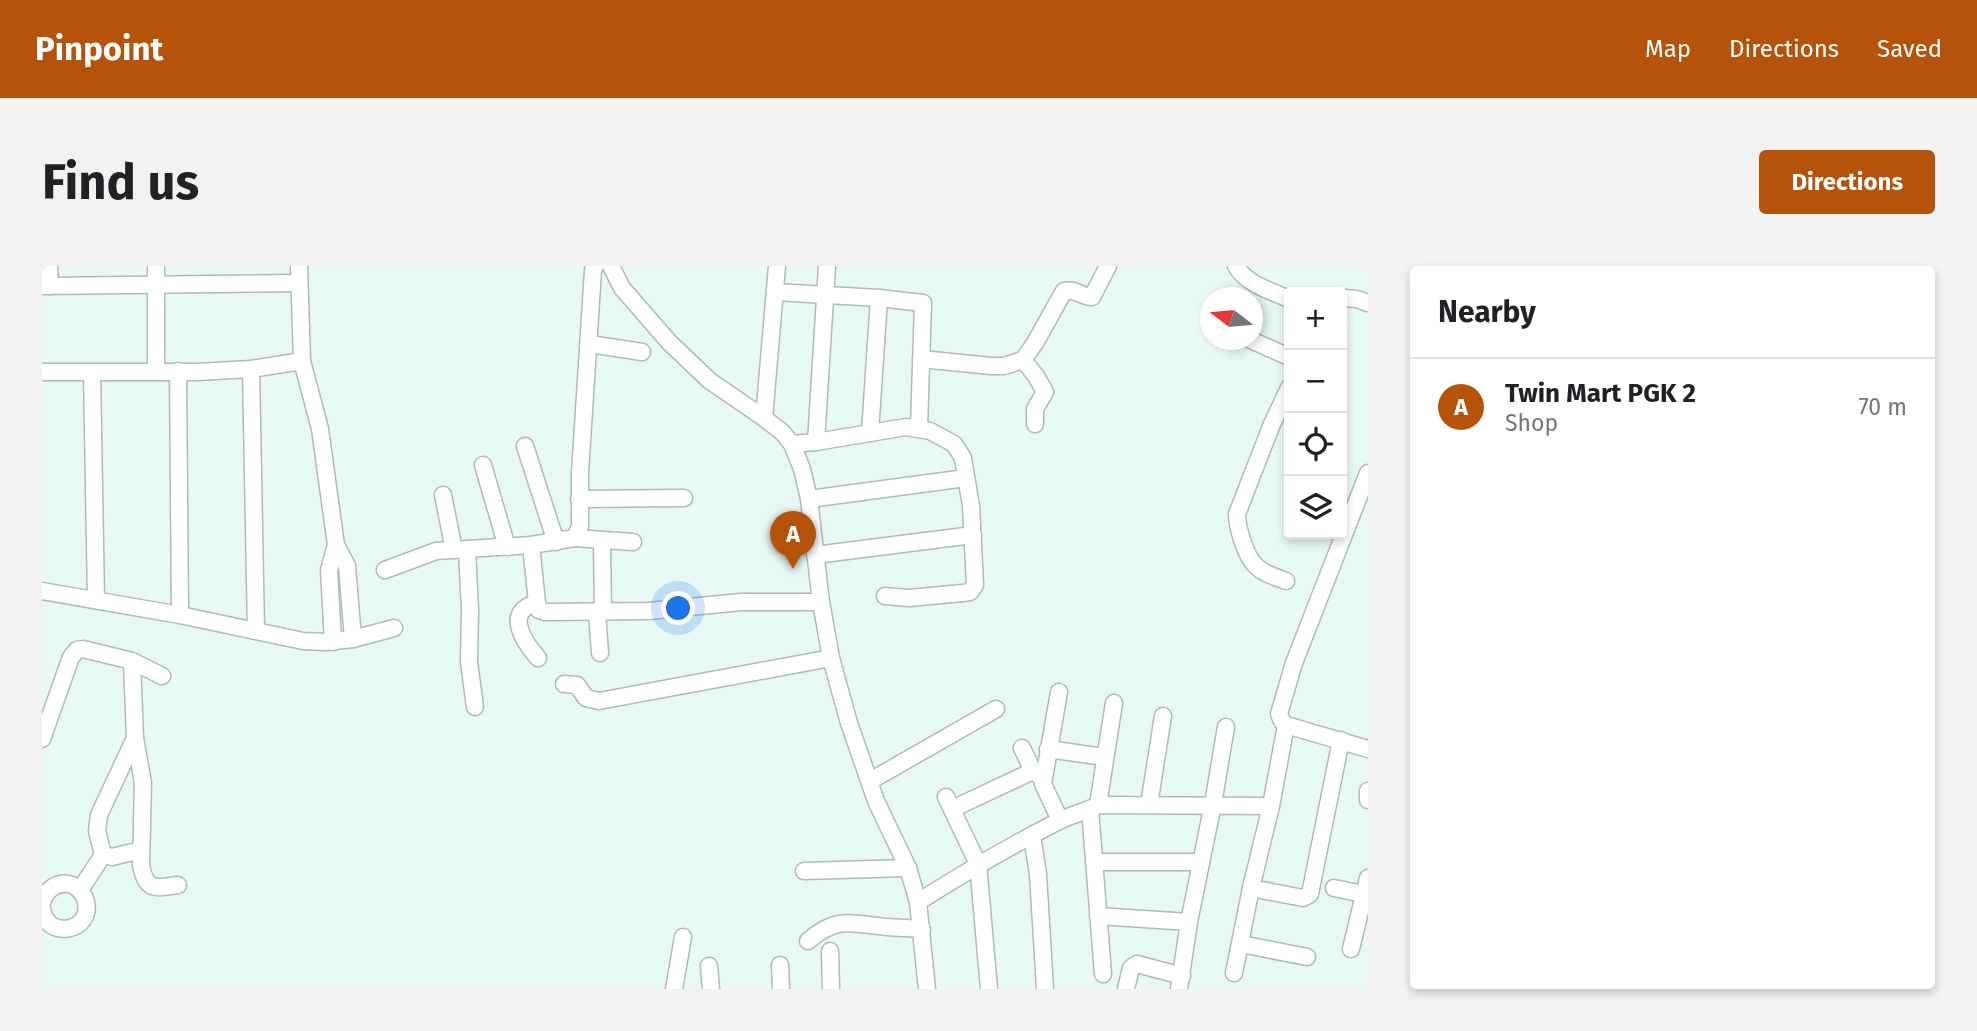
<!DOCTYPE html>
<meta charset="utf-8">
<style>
:root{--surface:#fff;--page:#f2f2f2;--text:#202124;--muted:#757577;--line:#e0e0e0;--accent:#b45309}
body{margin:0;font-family:"Fira Sans",sans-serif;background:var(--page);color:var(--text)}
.controls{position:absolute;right:21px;top:21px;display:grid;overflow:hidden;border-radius:7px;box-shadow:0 4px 10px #0003}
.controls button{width:63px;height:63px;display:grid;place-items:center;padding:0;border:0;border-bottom:2px solid var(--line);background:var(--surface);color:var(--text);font:35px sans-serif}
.compass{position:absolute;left:1158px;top:21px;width:63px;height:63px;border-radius:50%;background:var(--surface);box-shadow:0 4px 10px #0003;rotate:286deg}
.you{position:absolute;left:637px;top:343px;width:24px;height:24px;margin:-18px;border:5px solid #fff;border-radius:50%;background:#1a73e8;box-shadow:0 0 0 10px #1a73e833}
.badge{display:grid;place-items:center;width:46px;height:46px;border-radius:50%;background:var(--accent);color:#fff;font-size:23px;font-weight:700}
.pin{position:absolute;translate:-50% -58px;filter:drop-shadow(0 2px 4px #0008)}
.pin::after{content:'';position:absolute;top:37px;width:24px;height:21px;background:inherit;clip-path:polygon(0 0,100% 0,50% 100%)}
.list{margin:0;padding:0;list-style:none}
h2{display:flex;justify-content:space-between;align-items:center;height:91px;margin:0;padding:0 28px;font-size:30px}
h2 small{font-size:23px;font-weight:400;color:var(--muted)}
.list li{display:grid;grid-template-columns:46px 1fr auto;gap:21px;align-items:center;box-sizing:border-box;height:98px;padding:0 28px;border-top:2px solid var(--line)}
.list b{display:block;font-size:26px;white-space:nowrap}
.list p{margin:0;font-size:23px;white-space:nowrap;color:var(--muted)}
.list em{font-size:23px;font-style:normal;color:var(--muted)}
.icon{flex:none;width:38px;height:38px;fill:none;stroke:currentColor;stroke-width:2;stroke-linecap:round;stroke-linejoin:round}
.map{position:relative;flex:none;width:1326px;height:723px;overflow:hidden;border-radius:7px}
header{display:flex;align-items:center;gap:42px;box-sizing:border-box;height:98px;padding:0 35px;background:var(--accent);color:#fff}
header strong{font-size:33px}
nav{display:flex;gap:38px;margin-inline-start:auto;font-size:24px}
.intro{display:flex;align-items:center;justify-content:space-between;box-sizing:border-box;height:168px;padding:0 42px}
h1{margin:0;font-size:49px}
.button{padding:18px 32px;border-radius:7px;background:var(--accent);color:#fff;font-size:24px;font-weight:700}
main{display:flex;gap:42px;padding:0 42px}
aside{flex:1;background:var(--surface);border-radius:7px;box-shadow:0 4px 10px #0003}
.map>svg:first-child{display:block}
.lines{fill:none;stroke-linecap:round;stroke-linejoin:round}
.minor-casing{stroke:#acbcb9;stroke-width:19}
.minor{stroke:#fff;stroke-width:16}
</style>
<header>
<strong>Pinpoint</strong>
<nav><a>Map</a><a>Directions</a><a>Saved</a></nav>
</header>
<div class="intro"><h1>Find us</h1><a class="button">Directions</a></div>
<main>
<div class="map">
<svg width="1326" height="723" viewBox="0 0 1326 723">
<rect width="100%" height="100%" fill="#e8f9f5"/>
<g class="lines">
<!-- minor casing -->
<g class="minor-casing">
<g id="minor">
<polyline points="7,0 8,20"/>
<polyline points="114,0 114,105"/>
<polyline points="257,0 260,95 278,163 294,279 305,300 311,373"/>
<polyline points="569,0 580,22 627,76 668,115 722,152 740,166 750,178 760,203 767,233 779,336 789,392 807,457 834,535 866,602 876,636 885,723"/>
<path d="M1194,0C1204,18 1229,25 1247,33"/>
<polyline points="0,20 257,17"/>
<polyline points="733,26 837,32 828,167"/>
<polyline points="837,32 881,37 877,162"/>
<polyline points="1300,32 1315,33 1326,37"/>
<polyline points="1209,74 1247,91"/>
<polyline points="548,78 600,86"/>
<path d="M879,93L949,100H962L981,94L993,77L1022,25C1033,22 1040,31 1050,31L1066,0"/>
<polyline points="981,94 994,110 1003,126 993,143 993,158"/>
<polyline points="209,103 214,365"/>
<polyline points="136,105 138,349"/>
<polyline points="0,106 155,106 209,103 260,95"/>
<polyline points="50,107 54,334"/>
<polyline points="722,152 735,0"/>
<polyline points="774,176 785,0"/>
<polyline points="750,178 774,176 864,161 888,165 912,178 921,192 929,240 933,319 928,326 920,327 867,332 843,330"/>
<polyline points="483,180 514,276"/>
<polyline points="441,199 465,281"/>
<polyline points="401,229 412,284"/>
<polyline points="537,233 642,232"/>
<polyline points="767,233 924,212"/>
<polyline points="533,272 591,276"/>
<polyline points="560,275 561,346"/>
<polyline points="489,279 495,337 497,344 503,346 607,345 699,336 779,336"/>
<polyline points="425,283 428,344 427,396 433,441"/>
<polyline points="773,289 931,269"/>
<polyline points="343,304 394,285 489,279 533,272 538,260 538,207 551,4 553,0"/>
<path d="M1244,315C1234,311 1222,308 1214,300C1204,291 1195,262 1195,248L1230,158L1247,122"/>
<polyline points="0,325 138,349 261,375 283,376 311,373 352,362"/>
<path d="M495,337C461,345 482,376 496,392"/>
<polyline points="555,346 558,387"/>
<polyline points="291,376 287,304 294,279"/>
<polyline points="522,418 535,419 544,432 557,435 789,392"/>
<polyline points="1017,426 1001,518 1018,554"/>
<polyline points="1244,459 1326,483"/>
<path d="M93,472L101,517L99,599C104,626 114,622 136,619"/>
<polyline points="0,473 29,391 35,384 41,383 90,395 120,410"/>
<polyline points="980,482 991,505 999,511"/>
<polyline points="1006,483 1062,491"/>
<polyline points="828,515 954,443"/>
<polyline points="1326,525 1326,534"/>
<polyline points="904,531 936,598 947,723"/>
<polyline points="1056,539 1072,437"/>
<polyline points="1107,539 1121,450"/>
<polyline points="910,543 991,505"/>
<polyline points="1048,543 1061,708"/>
<polyline points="990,570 996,608 1003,723"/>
<polyline points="61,589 70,591 99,584"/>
<polyline points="1052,596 1159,596"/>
<polyline points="762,605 866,602"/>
<polyline points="1209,622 1261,632 1268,628 1299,474"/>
<polyline points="1292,622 1326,629"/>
<polyline points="38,624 61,589 55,565 57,549 93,472 90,395"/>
<path d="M876,636C922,607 968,580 1015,556C1028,549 1043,546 1056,539L1229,540"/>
<path d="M0,637C3,624 16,614 30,619C37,622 42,628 44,636C51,665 5,675 0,643"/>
<polyline points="1056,650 1147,656"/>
<path d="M766,675C796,649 810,658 845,661C857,662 868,662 880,663"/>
<polyline points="1199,678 1265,691"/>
<polyline points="1309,683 1326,612"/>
<polyline points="788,685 789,723"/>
<polyline points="738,699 739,723"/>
<polyline points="667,700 669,723"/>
<polyline points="1192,707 1209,622 1229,540 1244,459 1240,455 1237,448 1252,397 1326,207"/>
<polyline points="632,723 641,671"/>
<polyline points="1084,723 1089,702 1095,698 1140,710"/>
<polyline points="1137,723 1147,656 1171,538 1184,461"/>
</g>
</g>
<!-- minor -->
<use href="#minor" class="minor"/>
</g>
</svg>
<div class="controls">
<button>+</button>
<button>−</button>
<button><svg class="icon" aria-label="locate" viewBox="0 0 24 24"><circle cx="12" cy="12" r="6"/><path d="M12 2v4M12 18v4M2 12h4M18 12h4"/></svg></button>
<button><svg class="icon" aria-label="layers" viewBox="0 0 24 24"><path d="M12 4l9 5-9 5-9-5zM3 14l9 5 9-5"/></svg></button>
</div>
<svg class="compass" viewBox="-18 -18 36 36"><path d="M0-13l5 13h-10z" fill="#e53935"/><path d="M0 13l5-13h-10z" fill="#757577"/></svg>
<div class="you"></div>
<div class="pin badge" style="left:751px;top:303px">A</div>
</div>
<aside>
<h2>Nearby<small></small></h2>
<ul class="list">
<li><span class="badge">A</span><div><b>Twin Mart PGK 2</b><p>Shop</p></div><em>70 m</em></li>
</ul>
</aside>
</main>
